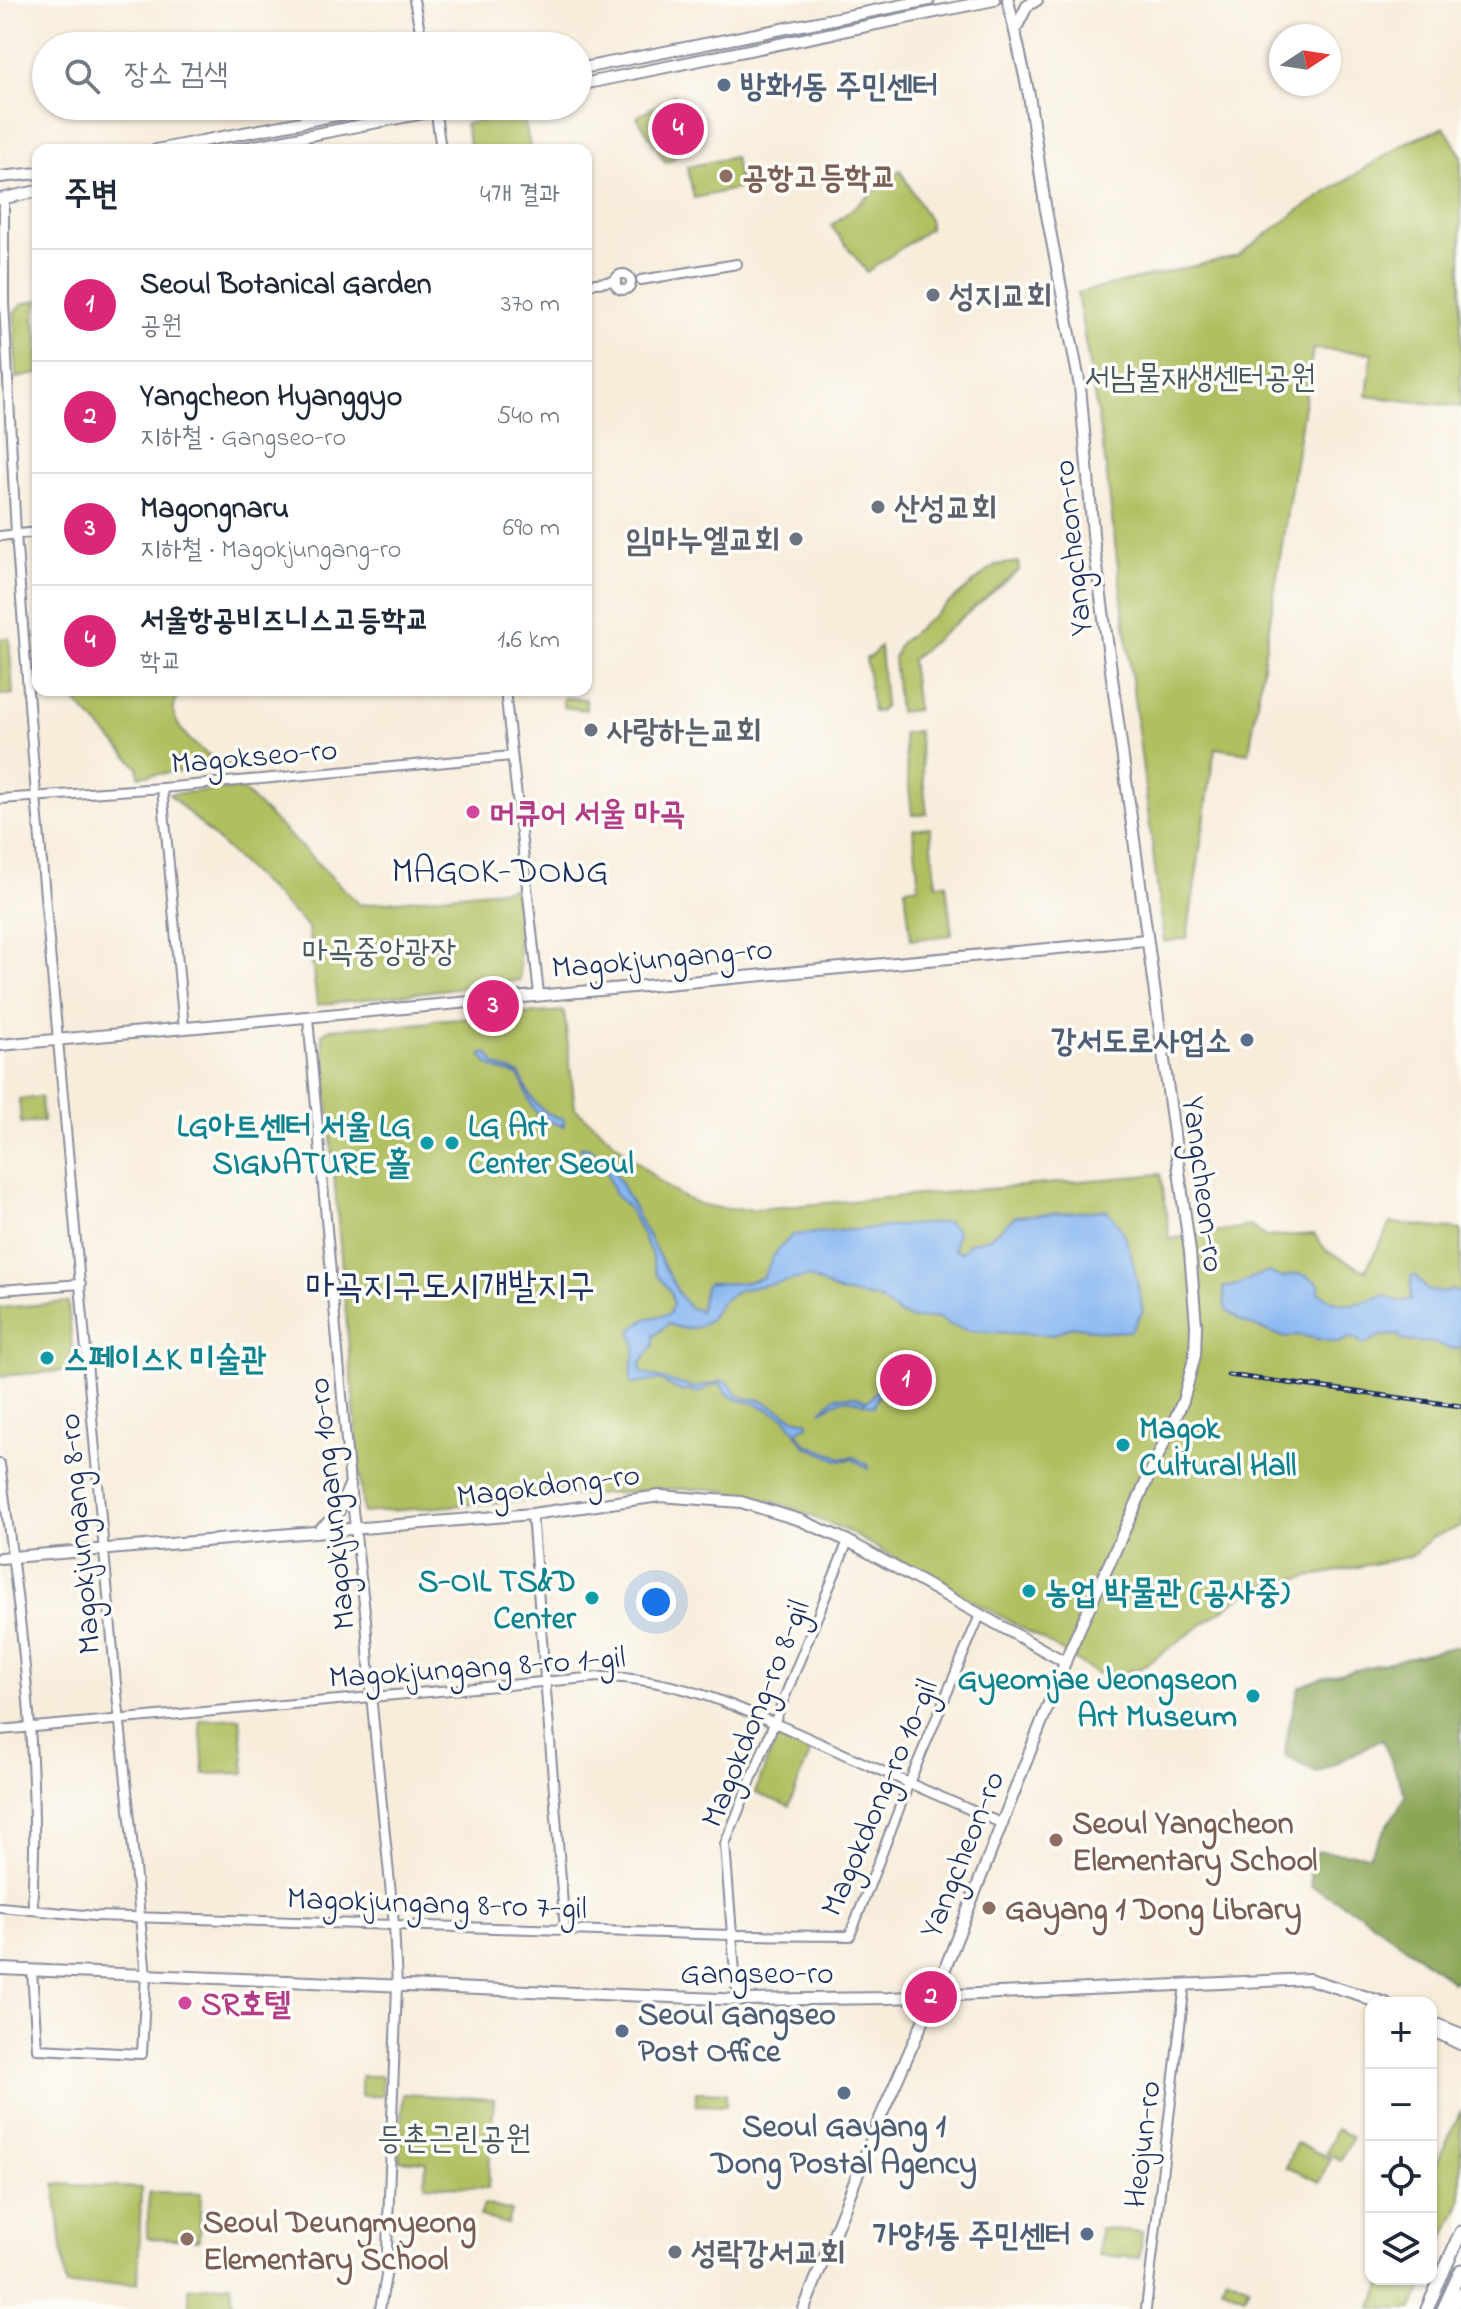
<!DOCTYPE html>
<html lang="ko">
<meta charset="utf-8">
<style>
:root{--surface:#fff;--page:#f2f2f3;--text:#1f2937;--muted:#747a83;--line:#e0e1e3;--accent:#db2777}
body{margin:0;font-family:"Indie Flower","Poor Story",sans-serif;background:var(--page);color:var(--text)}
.controls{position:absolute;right:24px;bottom:24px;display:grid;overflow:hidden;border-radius:16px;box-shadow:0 2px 6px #0004}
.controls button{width:72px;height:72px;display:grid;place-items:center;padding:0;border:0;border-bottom:2px solid var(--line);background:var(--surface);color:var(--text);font:40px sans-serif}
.compass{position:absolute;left:1269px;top:24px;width:72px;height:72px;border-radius:50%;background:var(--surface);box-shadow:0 2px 6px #0004;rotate:78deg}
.you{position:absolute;left:656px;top:1602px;width:28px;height:28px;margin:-20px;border:6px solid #fff;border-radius:50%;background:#1a73e8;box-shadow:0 0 0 12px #1a73e833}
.badge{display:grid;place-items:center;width:52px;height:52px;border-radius:50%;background:var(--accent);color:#fff;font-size:26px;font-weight:700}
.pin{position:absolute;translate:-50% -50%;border:4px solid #fff;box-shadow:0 2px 8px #0006}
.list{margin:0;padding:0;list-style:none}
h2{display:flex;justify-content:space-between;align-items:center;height:104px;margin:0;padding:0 32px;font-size:34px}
h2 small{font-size:26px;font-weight:400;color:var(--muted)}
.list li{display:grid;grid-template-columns:52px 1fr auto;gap:24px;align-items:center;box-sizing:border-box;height:112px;padding:0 32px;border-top:2px solid var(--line)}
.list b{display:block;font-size:30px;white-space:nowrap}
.list p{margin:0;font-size:26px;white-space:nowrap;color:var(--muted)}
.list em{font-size:26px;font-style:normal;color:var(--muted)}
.icon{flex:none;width:44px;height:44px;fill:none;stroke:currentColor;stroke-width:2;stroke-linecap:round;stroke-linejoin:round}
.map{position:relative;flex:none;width:1461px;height:2309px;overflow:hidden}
.search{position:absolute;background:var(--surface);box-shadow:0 2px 6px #0004;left:32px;top:32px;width:560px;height:88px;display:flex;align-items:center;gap:20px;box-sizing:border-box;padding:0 28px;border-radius:44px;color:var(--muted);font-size:30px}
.panel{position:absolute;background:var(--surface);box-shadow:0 2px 6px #0004;left:32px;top:144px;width:560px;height:552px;border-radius:16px}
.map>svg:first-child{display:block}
.green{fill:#b1bf61;stroke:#667760;stroke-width:2}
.forest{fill:#8ca657;stroke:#546a5a;stroke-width:2}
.water{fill:#86b6f1;stroke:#5072a8;stroke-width:2}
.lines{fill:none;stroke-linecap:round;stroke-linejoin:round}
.minor-casing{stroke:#8a8e9c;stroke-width:12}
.major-casing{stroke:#8a8e9c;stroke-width:14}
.highway-casing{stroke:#8a8e9c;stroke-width:15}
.minor{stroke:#fff;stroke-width:8}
.major{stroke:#fff;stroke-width:10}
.highway{stroke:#fff;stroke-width:11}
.rail-casing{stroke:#1b2f5e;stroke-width:5}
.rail{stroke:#fdfcf7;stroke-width:2;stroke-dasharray:6;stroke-linecap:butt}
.service-dot{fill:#5c6f8a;stroke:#fdfcf7;stroke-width:3}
.education-dot{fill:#8d6e63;stroke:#fdfcf7;stroke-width:3}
.worship-dot{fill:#6b7280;stroke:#fdfcf7;stroke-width:3}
.hotel-dot{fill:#d1479c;stroke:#fdfcf7;stroke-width:3}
.culture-dot{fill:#0f9aa8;stroke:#fdfcf7;stroke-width:3}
.labels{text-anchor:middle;stroke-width:7;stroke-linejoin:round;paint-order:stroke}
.service-label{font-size:32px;font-weight:bold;fill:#4e5e75;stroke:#fdfcf7;text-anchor:start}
.education-label{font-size:32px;font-weight:bold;fill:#785e54;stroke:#fdfcf7;text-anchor:start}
.worship-label{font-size:32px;font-weight:bold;fill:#5b616d;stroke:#fdfcf7;text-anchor:start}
.park-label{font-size:32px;fill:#485a5f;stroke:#fdfcf7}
.street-label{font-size:32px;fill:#1b2f5e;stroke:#fdfcf7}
.hotel-label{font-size:32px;font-weight:bold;fill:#b23c85;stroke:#fdfcf7;text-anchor:start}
.culture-label{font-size:32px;font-weight:bold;fill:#0d838f;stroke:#fdfcf7;text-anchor:start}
.quarter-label{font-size:36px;fill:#1b2f5e;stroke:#fdfcf7}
</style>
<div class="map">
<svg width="1461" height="2309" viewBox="0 0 1461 2309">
<rect width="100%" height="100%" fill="#fdfcf7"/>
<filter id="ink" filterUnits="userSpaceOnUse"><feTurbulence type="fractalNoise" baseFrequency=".0125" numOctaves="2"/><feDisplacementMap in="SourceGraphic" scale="16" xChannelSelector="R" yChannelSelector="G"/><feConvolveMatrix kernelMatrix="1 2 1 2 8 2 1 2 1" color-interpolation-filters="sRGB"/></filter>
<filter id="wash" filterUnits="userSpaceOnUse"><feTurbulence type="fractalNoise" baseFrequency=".006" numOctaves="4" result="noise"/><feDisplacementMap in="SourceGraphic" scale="32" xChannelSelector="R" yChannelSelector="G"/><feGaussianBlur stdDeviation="1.8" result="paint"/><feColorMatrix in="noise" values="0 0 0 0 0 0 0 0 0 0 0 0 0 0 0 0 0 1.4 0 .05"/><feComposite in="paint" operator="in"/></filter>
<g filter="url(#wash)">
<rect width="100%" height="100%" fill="#f8eddb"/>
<!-- green -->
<g class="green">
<polygon points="674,94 703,140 666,163 637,117"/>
<polygon points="522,111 531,150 471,150 465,124"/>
<polygon points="1444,127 1461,155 1461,407 1367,396 1372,353 1313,349 1249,753 1215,748 1187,938 1164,942 1105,461 1077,293 1237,256 1301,209 1405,143"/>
<polygon points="734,157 741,188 694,198 687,167"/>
<polygon points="900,170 930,222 929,229 867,272 831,226"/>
<polygon points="38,300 34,319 38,337 38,374 16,378 14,313 22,304"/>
<polygon points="1018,562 1019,570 911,660 917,710 899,712 894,658 900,643 995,565"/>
<polygon points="9,638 13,694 0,695 0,639"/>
<polygon points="880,647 885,705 880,711 873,712 866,658 869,658"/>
<path d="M64,690H185C182,693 178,695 176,699C162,726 212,763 235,766L139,776L138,767Z"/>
<polygon points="563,698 586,699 586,710 563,707"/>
<polygon points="918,731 927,814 912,815 903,733"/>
<polygon points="241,788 360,905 516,888 520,980 317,1005 308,927 169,794"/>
<polygon points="930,827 936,884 946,883 952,935 911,940 905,888 919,886 913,829"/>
<path d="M564,1011L575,1108L665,1186C694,1207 722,1211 757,1209L1161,1174L1170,1239L1251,1226L1265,1237L1314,1234L1326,1250L1365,1271L1391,1223L1461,1230V1527L1432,1537L1412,1556L1254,1588L1141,1668L1115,1674L1096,1673L1045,1641L843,1529L776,1502L714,1489H663L363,1513L322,1034L330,1029L378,1025L385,1027L430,1022L433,1020Z"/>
<polygon points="41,1097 43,1121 21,1123 19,1099"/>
<polygon points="68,1302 74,1370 0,1376 0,1308"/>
<polygon points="240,1718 245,1773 204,1774 200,1720"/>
<polygon points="776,1738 811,1751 789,1806 755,1793"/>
<rect x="361" y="2076" width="21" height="20"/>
<polygon points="696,2092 726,2093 726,2106 695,2105"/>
<polygon points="403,2094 494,2099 488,2188 425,2185 426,2162 399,2160"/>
<polygon points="1461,2110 1461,2201 1431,2269 1431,2176"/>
<polygon points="1336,2129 1352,2137 1341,2160 1326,2153"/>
<polygon points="1296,2143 1330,2158 1320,2182 1286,2167"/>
<polygon points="55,2184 141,2188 138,2283 66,2286"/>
<polygon points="149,2192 201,2193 199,2240 147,2238"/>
<polygon points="484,2204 511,2211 507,2224 480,2216"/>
<polygon points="1100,2228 1142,2232 1140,2258 1098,2255"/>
<polygon points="1226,2276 1249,2286 1244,2297 1221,2287"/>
<polygon points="1385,2279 1426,2279 1413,2309 1371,2309"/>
<polygon points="231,2284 233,2309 189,2309 189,2288"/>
</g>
<!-- forest -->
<polygon class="forest" points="1461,1645 1461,1979 1453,1982 1361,1914 1311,1886 1309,1858 1319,1851 1369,1855 1406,1796 1382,1739 1317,1773 1285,1756 1287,1734 1299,1687 1322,1678"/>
<!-- water -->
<g class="water">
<path d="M488,1053L495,1065L520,1074C529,1096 538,1114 564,1119V1126C528,1117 533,1105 519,1076C503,1070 490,1072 481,1054Z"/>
<path d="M581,1146L589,1148L612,1167L679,1294L690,1308L700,1311L705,1287L709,1283C727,1283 745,1285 763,1277L774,1255L792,1235L947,1222L957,1230L954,1250L962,1252L969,1243L989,1238L1016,1216L1106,1210C1133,1234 1135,1277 1143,1311L1131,1331L1107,1332L1072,1326L1052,1335L971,1331L950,1325L938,1318L913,1319L899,1314L877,1298L841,1293L808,1277L739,1290L720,1303L710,1319L698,1327L684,1329L668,1324L654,1336V1345L640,1364L642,1373L694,1388L723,1381L729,1383L736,1394L744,1398L761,1400L794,1418L807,1421L808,1425L798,1430L800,1436L806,1444L842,1458L854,1457L868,1465L869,1469L852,1459L840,1461L805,1446L786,1418L757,1404L735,1399L725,1392L721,1384L712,1385L698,1393L689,1390L683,1392L659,1380L631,1384C629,1371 634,1362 635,1349C636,1342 631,1338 632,1329L646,1319L669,1314L673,1304L671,1292L656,1273L651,1253L630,1210L614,1193L606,1171L598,1160L586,1157L581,1151Z"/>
<path d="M1268,1272L1282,1278C1299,1271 1305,1273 1319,1284V1292C1342,1311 1359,1304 1384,1295L1400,1302L1411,1299V1276L1415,1275L1427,1290L1444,1293L1451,1290L1461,1293V1348L1452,1349L1434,1343L1403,1341L1398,1335L1380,1336L1363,1345L1357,1339L1349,1338L1339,1343L1297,1335L1286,1338L1243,1322L1226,1310L1223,1287C1237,1289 1253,1275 1268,1272Z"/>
<path d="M886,1379L874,1406C862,1405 853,1396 839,1401C832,1403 827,1409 821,1411L835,1397L856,1396L866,1401L871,1398Z"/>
</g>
</g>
<g filter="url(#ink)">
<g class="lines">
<!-- minor casing -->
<g class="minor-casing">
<g id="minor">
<polyline points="414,0 423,46"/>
<polyline points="435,107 441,150"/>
<polyline points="4,198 4,302 16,534 36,796 116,1684 146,1975 142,2054 37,2049 32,1970"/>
<circle cx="623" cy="282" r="8"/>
<polyline points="641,280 737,264"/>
<polyline points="586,284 617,281"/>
<polyline points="0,536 38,532"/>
<polyline points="505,690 539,994"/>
<polyline points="162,788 184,1029"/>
<polyline points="0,799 162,788 512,756"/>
<polyline points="308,1018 350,1485 366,1620 371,1695 394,1924 397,1986 386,2276 380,2309"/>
<polyline points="0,1290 81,1284"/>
<path d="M0,1464C16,1583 33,1704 34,1824C35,1852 32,1881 33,1909"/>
<polyline points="532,1514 565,1930"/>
<path d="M0,1730L599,1677C681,1677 749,1712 824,1745C883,1772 943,1798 1003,1824"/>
<polyline points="0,1907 95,1916 732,1935 850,1936 909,1783 980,1615"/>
<polyline points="743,2000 736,1986 725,1844 848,1541"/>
<polyline points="1146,2309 1185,1984"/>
</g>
</g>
<!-- major casing -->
<g class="major-casing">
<g id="major">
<polyline points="1016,28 1027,6 1037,0"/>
<polyline points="578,69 929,0"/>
<polyline points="578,85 994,0"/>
<polyline points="156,150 384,106"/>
<polyline points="234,150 460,106"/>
<polyline points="0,177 38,173"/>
<polyline points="0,199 38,191"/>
<polyline points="0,1045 1146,940"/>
<polyline points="318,1531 337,1515 350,1485"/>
<polyline points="0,1558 532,1514 660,1496 741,1502 800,1520 848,1541 1065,1662"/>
<polyline points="0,1969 743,2000 889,1998 1309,1979 1386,2003"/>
<polyline points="1431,2022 1461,2034"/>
<polyline points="804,2309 878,2123 935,1994 1069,1652 1183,1401 1195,1355 1196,1325 1190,1252 1094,545 1080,386 1045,205 1029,95 1008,0"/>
</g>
</g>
<!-- highway casing -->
<g class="highway-casing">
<g id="highway">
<polyline points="1365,1997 1377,2003"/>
<polyline points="1431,2029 1461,2044"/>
<polyline points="1427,2309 1461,2232"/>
<polyline points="1443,2309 1461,2270"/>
<polyline points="1453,2309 1461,2294"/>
</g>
</g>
<!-- minor -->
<use href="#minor" class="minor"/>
<!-- major -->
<use href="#major" class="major"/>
<!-- highway -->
<use href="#highway" class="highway"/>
<!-- rail casing -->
<g class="rail-casing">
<polyline id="rail" points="1228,1375 1461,1406"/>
</g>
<!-- rail -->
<use href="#rail" class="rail"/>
</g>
</g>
<!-- markers -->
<g class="service-dot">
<circle cx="724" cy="85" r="8"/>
<circle cx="1247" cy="1040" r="8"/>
<circle cx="622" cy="2031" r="8"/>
<circle cx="844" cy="2093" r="8"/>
<circle cx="1087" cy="2234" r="8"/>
</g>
<g class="education-dot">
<circle cx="726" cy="176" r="8"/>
<circle cx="1056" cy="1840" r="8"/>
<circle cx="989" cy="1908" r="8"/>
<circle cx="187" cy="2239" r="8"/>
</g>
<g class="worship-dot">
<circle cx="933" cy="295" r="8"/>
<circle cx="878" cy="507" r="8"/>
<circle cx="796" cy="539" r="8"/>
<circle cx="591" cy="730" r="8"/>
<circle cx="675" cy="2252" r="8"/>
</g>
<g class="hotel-dot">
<circle cx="473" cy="812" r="8"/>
<circle cx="185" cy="2003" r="8"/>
</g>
<g class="culture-dot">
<circle cx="427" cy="1143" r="8"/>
<circle cx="452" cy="1143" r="8"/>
<circle cx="47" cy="1358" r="8"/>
<circle cx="1123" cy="1445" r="8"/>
<circle cx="1029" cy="1591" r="8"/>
<circle cx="592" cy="1598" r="8"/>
<circle cx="1253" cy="1696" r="8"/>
</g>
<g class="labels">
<!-- service labels -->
<g class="service-label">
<text x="740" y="96">방화1동 주민센터</text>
<text x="1231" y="1051" text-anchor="end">강서도로사업소</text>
<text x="638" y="2024">Seoul Gangseo<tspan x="638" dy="37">Post Office</tspan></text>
<text x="844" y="2136" text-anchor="middle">Seoul Gayang 1<tspan x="844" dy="37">Dong Postal Agency</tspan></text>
<text x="1071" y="2245" text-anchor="end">가양1동 주민센터</text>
</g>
<!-- education labels -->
<g class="education-label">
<text x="742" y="187">공항고등학교</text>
<text x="1072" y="1833">Seoul Yangcheon<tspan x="1072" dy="37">Elementary School</tspan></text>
<text x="1005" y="1919">Gayang 1 Dong Library</text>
<text x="203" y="2232">Seoul Deungmyeong<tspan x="203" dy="37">Elementary School</tspan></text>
</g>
<!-- worship labels -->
<g class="worship-label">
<text x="949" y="306">성지교회</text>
<text x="894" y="518">산성교회</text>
<text x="780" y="550" text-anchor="end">임마누엘교회</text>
<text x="607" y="741">사랑하는교회</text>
<text x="691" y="2263">성락강서교회</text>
</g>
<!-- park labels -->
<g class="park-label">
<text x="1200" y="387">서남물재생센터공원</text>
<text x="379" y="961">마곡중앙광장</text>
<text x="454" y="2148">등촌근린공원</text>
</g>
<!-- street labels -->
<g class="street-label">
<text transform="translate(1071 548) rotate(-96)" y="11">Yangcheon-ro</text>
<text transform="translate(254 755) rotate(-5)" y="11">Magokseo-ro</text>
<text transform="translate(662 957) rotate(-5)" y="11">Magokjungang-ro</text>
<text transform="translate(1205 1184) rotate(83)" y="11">Yangcheon-ro</text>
<text transform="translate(548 1484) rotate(-7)" y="11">Magokdong-ro</text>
<text transform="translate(330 1504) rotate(-96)" y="11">Magokjungang 10-ro</text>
<text transform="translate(78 1534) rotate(-95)" y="11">Magokjungang 8-ro</text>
<text transform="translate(477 1666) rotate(-4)" y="11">Magokjungang 8-ro 1-gil</text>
<text transform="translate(754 1713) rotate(-68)" y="11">Magokdong-ro 8-gil</text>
<text transform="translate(878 1797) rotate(-67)" y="11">Magokdong-ro 10-gil</text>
<text transform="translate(961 1854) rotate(-68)" y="11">Yangcheon-ro</text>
<text transform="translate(437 1902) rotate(2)" y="11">Magokjungang 8-ro 7-gil</text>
<text x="757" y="1983">Gangseo-ro</text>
<text transform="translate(1141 2144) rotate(-83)" y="11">Heojun-ro</text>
</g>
<!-- hotel labels -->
<g class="hotel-label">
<text x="489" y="823">머큐어 서울 마곡</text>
<text x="201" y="2014">SR호텔</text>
</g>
<!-- culture labels -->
<g class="culture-label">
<text x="411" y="1136" text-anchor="end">LG아트센터 서울 LG<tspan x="411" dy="37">SIGNATURE 홀</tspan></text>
<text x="468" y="1136">LG Art<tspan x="468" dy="37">Center Seoul</tspan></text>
<text x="63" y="1369">스페이스K 미술관</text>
<text x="1139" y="1438">Magok<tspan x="1139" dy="37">Cultural Hall</tspan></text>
<text x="576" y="1591" text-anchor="end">S-OIL TS&amp;D<tspan x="576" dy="37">Center</tspan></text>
<text x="1045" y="1602">농업 박물관 (공사중)</text>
<text x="1237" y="1689" text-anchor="end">Gyeomjae Jeongseon<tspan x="1237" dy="37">Art Museum</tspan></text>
</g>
<!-- quarter labels -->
<g class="quarter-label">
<text x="500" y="882">MAGOK-DONG</text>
<text x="450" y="1297">마곡지구도시개발지구</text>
</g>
</g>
</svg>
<div class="controls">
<button>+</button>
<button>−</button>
<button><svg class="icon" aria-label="locate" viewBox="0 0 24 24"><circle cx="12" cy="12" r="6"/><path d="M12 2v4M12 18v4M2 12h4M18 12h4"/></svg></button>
<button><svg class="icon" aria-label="layers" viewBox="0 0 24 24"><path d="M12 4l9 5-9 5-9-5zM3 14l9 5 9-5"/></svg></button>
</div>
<svg class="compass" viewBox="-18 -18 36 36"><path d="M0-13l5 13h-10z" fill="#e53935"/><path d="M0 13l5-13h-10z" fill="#747a83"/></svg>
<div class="you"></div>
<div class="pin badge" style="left:906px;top:1380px">1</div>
<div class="pin badge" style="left:931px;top:1997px">2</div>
<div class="pin badge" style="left:493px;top:1006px">3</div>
<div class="pin badge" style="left:678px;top:129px">4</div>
<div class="search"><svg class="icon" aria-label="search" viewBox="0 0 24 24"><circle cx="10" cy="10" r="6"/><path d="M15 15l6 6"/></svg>장소 검색</div>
<section class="panel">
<h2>주변<small>4개 결과</small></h2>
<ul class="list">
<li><span class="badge">1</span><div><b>Seoul Botanical Garden</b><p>공원</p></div><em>370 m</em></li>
<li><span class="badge">2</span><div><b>Yangcheon Hyanggyo</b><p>지하철 · Gangseo-ro</p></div><em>540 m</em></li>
<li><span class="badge">3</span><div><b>Magongnaru</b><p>지하철 · Magokjungang-ro</p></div><em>690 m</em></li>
<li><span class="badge">4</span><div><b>서울항공비즈니스고등학교</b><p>학교</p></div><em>1.6 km</em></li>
</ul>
</section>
</div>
